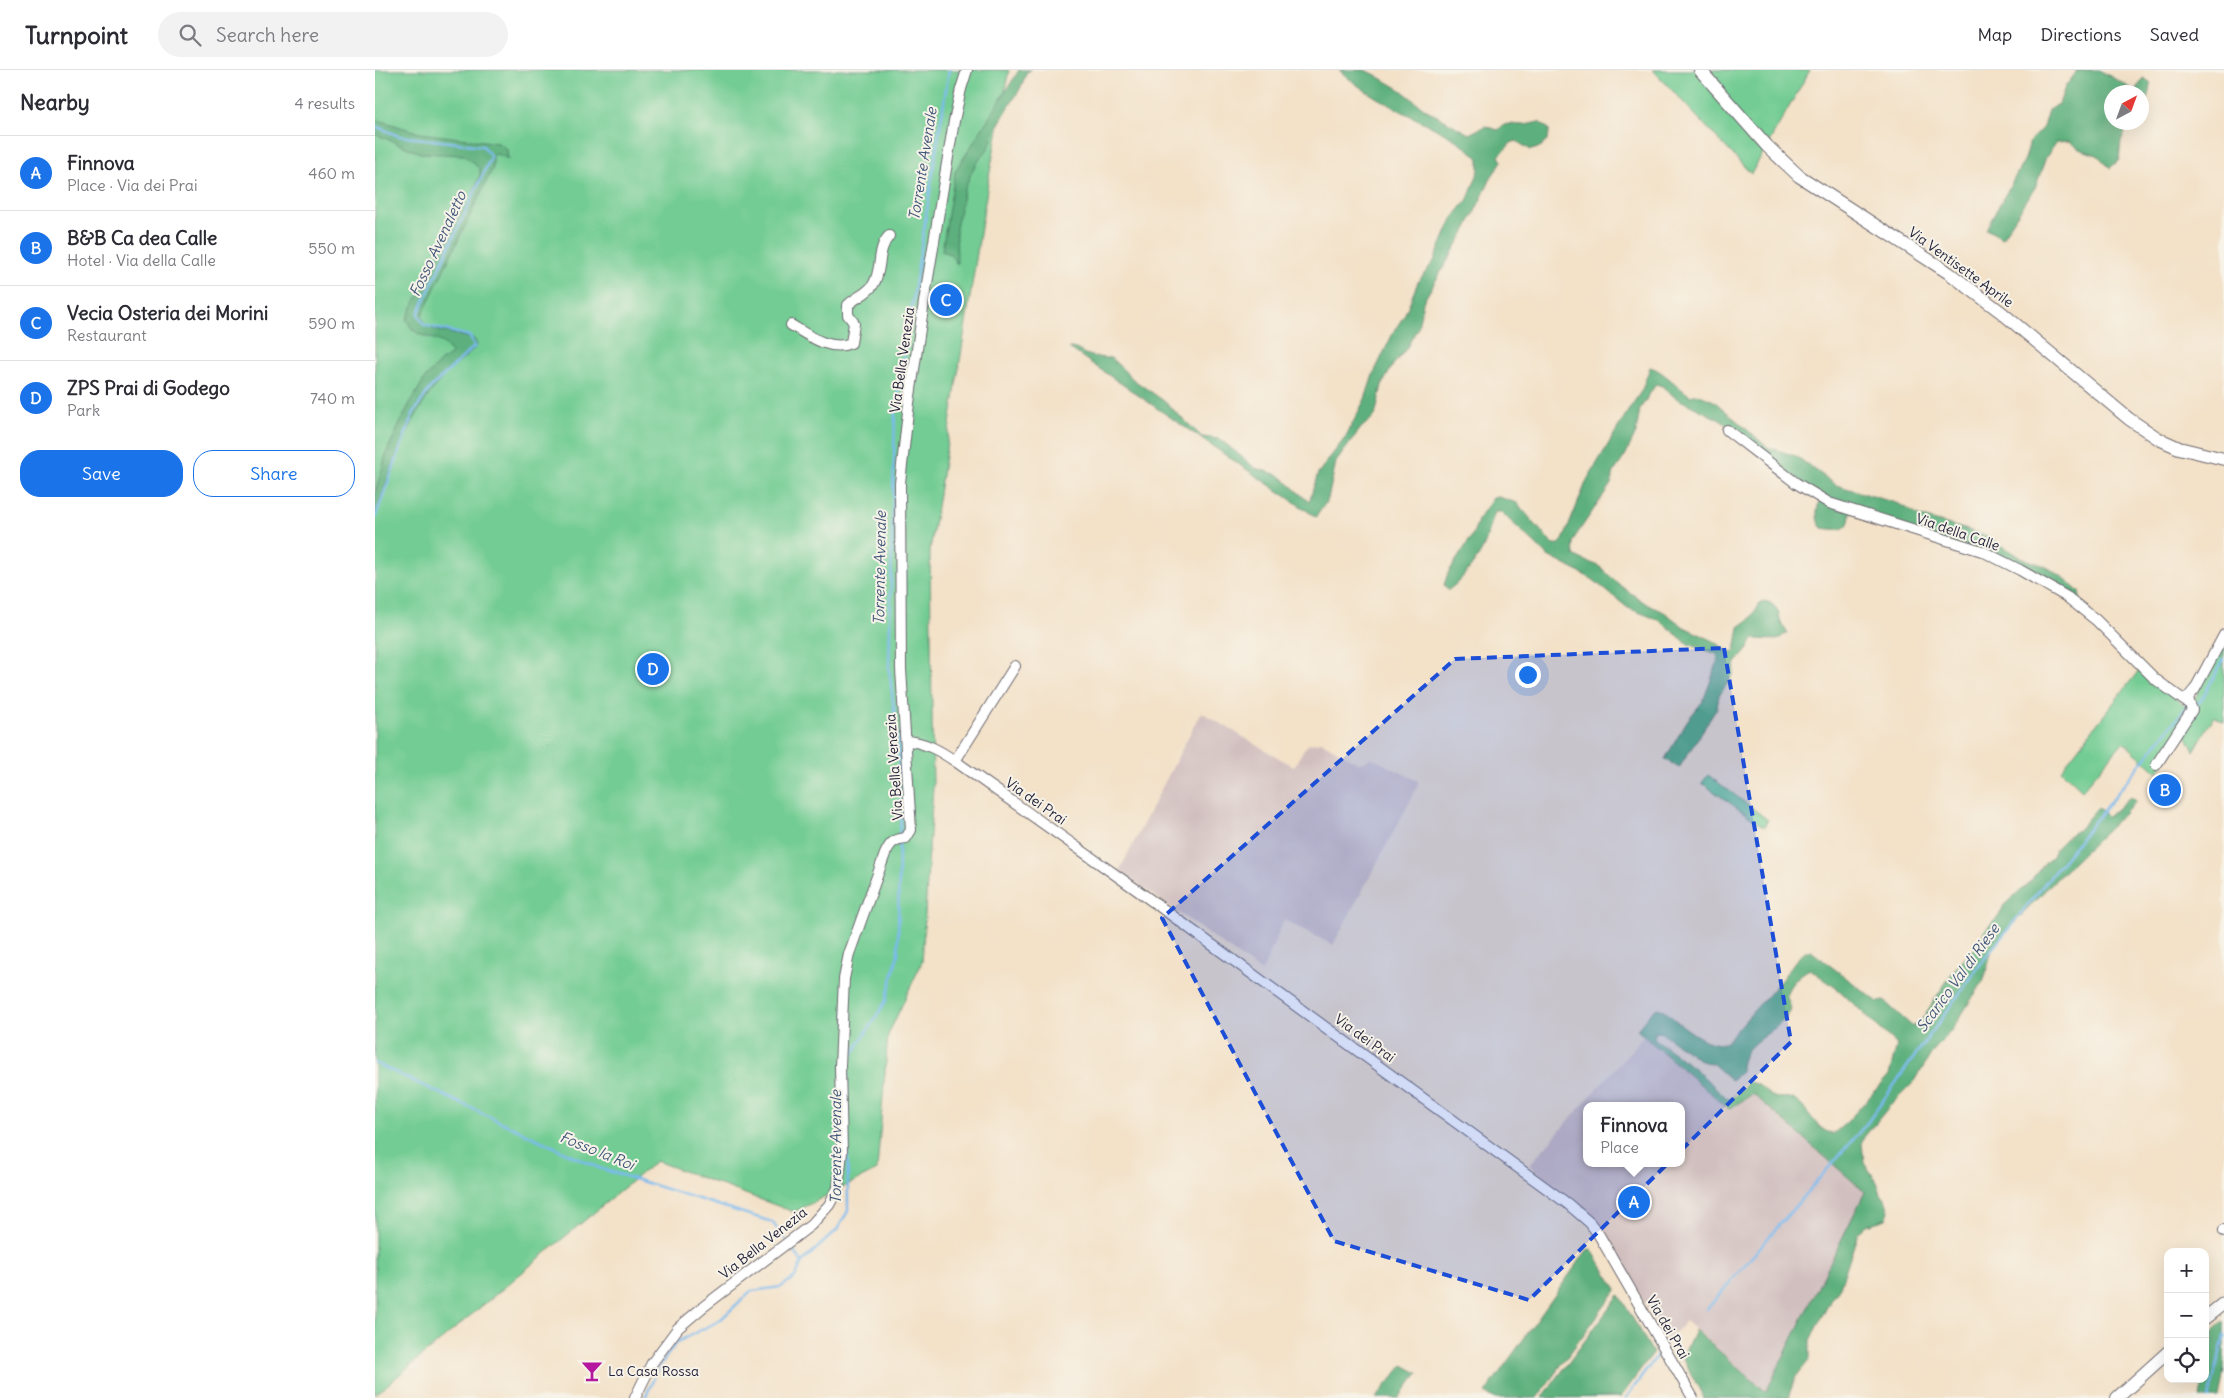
<!DOCTYPE html>
<meta charset="utf-8">
<style>
:root{--surface:#fff;--page:#f2f2f3;--text:#2b2b33;--muted:#7c7c81;--line:#e1e1e2;--accent:#1a73e8}
body{margin:0;font-family:Delius,sans-serif;background:var(--page);color:var(--text)}
.controls{position:absolute;right:15px;bottom:15px;display:grid;overflow:hidden;border-radius:10px;box-shadow:0 5px 20px #0002}
.controls button{width:45px;height:45px;display:grid;place-items:center;padding:0;border:0;border-bottom:1px solid var(--line);background:var(--surface);color:var(--text);font:25px sans-serif}
.compass{position:absolute;left:1729px;top:15px;width:45px;height:45px;border-radius:50%;background:var(--surface);box-shadow:0 5px 20px #0002;rotate:41deg}
.you{position:absolute;left:1152px;top:604px;width:18px;height:18px;margin:-12px;border:4px solid #fff;border-radius:50%;background:#1a73e8;box-shadow:0 0 0 8px #1a73e833}
.badge{display:grid;place-items:center;width:32px;height:32px;border-radius:50%;background:var(--accent);color:#fff;font-size:16px;font-weight:700}
.pin{position:absolute;translate:-50% -50%;border:2px solid #fff;box-shadow:0 1px 5px #0006}
.popup{position:absolute;left:1208px;top:1032px;width:102px;height:65px;box-sizing:border-box;display:grid;place-content:center;border-radius:10px;background:var(--surface);filter:drop-shadow(0 1px 4px #0005);font-size:16px;white-space:nowrap;color:var(--muted)}
.popup b{font-size:19px;color:var(--text)}
.popup::after{content:'';position:absolute;left:50%;top:100%;margin-left:-10px;border:10px solid transparent;border-top-color:var(--surface)}
.list{margin:0;padding:0;list-style:none}
h2{display:flex;justify-content:space-between;align-items:center;height:65px;margin:0;padding:0 20px;font-size:21px}
h2 small{font-size:16px;font-weight:400;color:var(--muted)}
.list li{display:grid;grid-template-columns:32px 1fr auto;gap:15px;align-items:center;box-sizing:border-box;height:75px;padding:0 20px;border-top:1px solid var(--line)}
.list b{display:block;font-size:19px;white-space:nowrap}
.list p{margin:0;font-size:16px;white-space:nowrap;color:var(--muted)}
.list em{font-size:16px;font-style:normal;color:var(--muted)}
.actions{display:flex;gap:10px;padding:15px 20px}
.actions a{flex:1;padding:11px 0;border:1px solid var(--accent);border-radius:20px;text-align:center;font-size:18px;color:var(--accent)}
.actions .main{background:var(--accent);color:#fff}
.icon{flex:none;width:28px;height:28px;fill:none;stroke:currentColor;stroke-width:2;stroke-linecap:round;stroke-linejoin:round}
.map{position:relative;flex:none;width:1849px;height:1328px;overflow:hidden}
header{display:flex;align-items:center;gap:30px;box-sizing:border-box;height:70px;padding:0 25px;background:var(--surface);border-bottom:1px solid var(--line)}
header strong{font-size:24px}
nav{display:flex;gap:28px;margin-inline-start:auto;font-size:18px}
.search{width:350px;height:45px;background:var(--page);display:flex;align-items:center;gap:12px;box-sizing:border-box;padding:0 18px;border-radius:28px;color:var(--muted);font-size:19px}
main{display:flex}
aside{flex:1;background:var(--surface)}
.map>svg:first-child{display:block}
.industrial{fill:#d1bfbf;fill-rule:evenodd}
.green{fill:#72cc93;stroke:#4a7767}
.forest{fill:#5db07d;stroke:#40695c;fill-rule:evenodd}
.lines{fill:none;stroke-linecap:round;stroke-linejoin:round}
.stream{stroke:#7abaee;stroke-width:2.5}
.minor-casing{stroke:#6b656c;stroke-width:12}
.major-casing{stroke:#6b656c;stroke-width:14}
.minor{stroke:#fff;stroke-width:10}
.major{stroke:#fff;stroke-width:12}
.marked{fill:#1d4ed8;fill-opacity:0.2;stroke:#1d4ed8;stroke-width:4;stroke-dasharray:10 6;stroke-linejoin:round}
.labels{text-anchor:middle;stroke-width:4;stroke-linejoin:round;paint-order:stroke}
.street-label{font-size:14px;fill:#22223b;stroke:#f7f3e8}
.poi-label{font-size:14px;fill:#22223b;stroke:#f7f3e8;text-anchor:start}
.water-label{font-size:15px;font-style:italic;fill:#41577a;stroke:#f7f3e8}
</style>
<header>
<strong>Turnpoint</strong>
<div class="search"><svg class="icon" aria-label="search" viewBox="0 0 24 24"><circle cx="10" cy="10" r="6"/><path d="M15 15l6 6"/></svg>Search here</div>
<nav><a>Map</a><a>Directions</a><a>Saved</a></nav>
</header>
<main>
<aside>
<h2>Nearby<small>4 results</small></h2>
<ul class="list">
<li><span class="badge">A</span><div><b>Finnova</b><p>Place · Via dei Prai</p></div><em>460 m</em></li>
<li><span class="badge">B</span><div><b>B&amp;B Ca dea Calle</b><p>Hotel · Via della Calle</p></div><em>550 m</em></li>
<li><span class="badge">C</span><div><b>Vecia Osteria dei Morini</b><p>Restaurant</p></div><em>590 m</em></li>
<li><span class="badge">D</span><div><b>ZPS Prai di Godego</b><p>Park</p></div><em>740 m</em></li>
</ul>
<div class="actions"><a class="main">Save</a><a>Share</a></div>
</aside>
<div class="map">
<svg width="1849" height="1328" viewBox="0 0 1849 1328">
<rect width="100%" height="100%" fill="#f7f3e8"/>
<filter id="ink" filterUnits="userSpaceOnUse"><feTurbulence type="fractalNoise" baseFrequency=".02" numOctaves="2"/><feDisplacementMap in="SourceGraphic" scale="10" xChannelSelector="R" yChannelSelector="G"/><feConvolveMatrix kernelMatrix="1 2 1 2 8 2 1 2 1" color-interpolation-filters="sRGB"/></filter>
<filter id="wash" filterUnits="userSpaceOnUse"><feTurbulence type="fractalNoise" baseFrequency=".0096" numOctaves="4" result="noise"/><feDisplacementMap in="SourceGraphic" scale="20" xChannelSelector="R" yChannelSelector="G"/><feGaussianBlur stdDeviation="1.12" result="paint"/><feColorMatrix in="noise" values="0 0 0 0 0 0 0 0 0 0 0 0 0 0 0 0 0 1.4 0 .05"/><feComposite in="paint" operator="in"/></filter>
<g filter="url(#wash)">
<rect width="100%" height="100%" fill="#f3e1c8"/>
<!-- industrial -->
<g class="industrial">
<polygon points="826,642 919,697 929,679 934,674 947,672 983,693 992,691 995,687 1043,711 1042,718 958,875 909,850 887,902 744,801"/>
<path d="M1269,966L1354,1039L1378,1024L1490,1122L1391,1322L1311,1251L1292,1271L1224,1156L1154,1095ZM1212,1036H1306V1093H1212Z"/>
</g>
<!-- green -->
<g class="green">
<polygon points="0,0 634,0 614,107 555,481 558,717 547,892 513,965 502,1100 419,1142 281,1091 0,1325"/>
<polygon points="1278,0 1435,0 1376,104"/>
<polygon points="1849,572 1849,652 1839,646 1819,681 1811,665 1782,702 1748,672 1707,720 1686,700 1765,599 1814,639"/>
<polygon points="1333,705 1393,750 1389,757 1327,713"/>
</g>
<!-- forest -->
<g class="forest">
<polygon points="644,0 656,0 652,2 645,19 620,60 614,77 599,97 589,120 581,157 582,194 575,184 567,181 580,102"/>
<path d="M964,0H989L999,4L1026,20L1050,39L1094,64L1110,56L1123,60C1131,51 1136,55 1147,55C1153,55 1158,53 1164,52L1174,59C1175,71 1167,78 1156,80L1141,71L1136,73L1124,86L1127,91L1117,106L1092,158L1048,232L1043,257L1031,279L1018,295L1007,315L1000,346L986,358L961,392L953,429L941,447L694,278C702,278 704,281 710,284C719,287 727,288 736,288L759,310L789,331L827,367L845,369L880,398L904,405L934,432L943,403L970,368L990,329L998,305L1019,261L1029,246L1043,212L1059,191L1077,149L1093,129L1104,100V88C1096,82 1090,76 1082,71C1043,47 998,32 964,0Z"/>
<path d="M1703,0H1724L1761,21L1768,8L1775,12C1777,22 1773,29 1767,37L1766,22H1736V52L1754,53L1746,71L1744,90L1735,98L1722,85L1704,79L1694,71L1682,72L1671,87L1661,116L1627,168L1611,159L1650,89L1655,71L1668,57L1673,40L1684,34L1690,17Z"/>
<path d="M0,49L45,63L123,73L132,79L133,89L122,84L118,85V98L47,245L49,254L61,260L99,269L102,275C93,288 77,296 66,309C33,348 16,399 0,447V424L12,381L34,335L50,308L66,291L76,284C72,267 49,270 38,260C36,258 34,253 31,250L41,229L50,218L75,156L95,132L105,105V99L89,85L45,83L0,64Z"/>
<path d="M1275,297C1288,300 1304,319 1316,326L1322,324L1339,331L1392,377L1421,386L1461,415L1524,434L1544,446L1610,465L1647,488L1670,496L1685,505L1704,522L1706,534L1695,532L1679,511L1653,503L1649,497L1644,494L1475,441C1476,463 1463,460 1447,458C1440,451 1441,439 1445,430L1345,350L1301,328L1287,316L1281,314L1265,339L1261,363L1250,386L1239,402L1236,414L1200,467L1198,473L1199,485L1206,489L1224,496L1247,517L1273,535L1289,542L1309,557L1339,571L1354,582L1360,581L1364,557L1375,549L1384,534L1390,531C1402,534 1403,542 1406,552C1407,556 1411,559 1412,563L1402,570L1378,569L1373,579L1361,593L1358,605L1344,626L1342,638L1304,698L1290,689L1312,651L1328,631L1343,591L1342,584L1313,574L1284,550L1253,538L1217,509L1173,486L1126,442H1120C1116,453 1114,463 1110,473C1106,486 1084,514 1073,520L1069,515L1073,503L1097,466L1104,448L1118,428L1124,427L1142,433L1178,475L1184,474L1188,470L1212,410L1253,341L1267,320Z"/>
<path d="M1755,727L1761,730L1755,738L1674,816L1629,864L1617,879L1609,910L1576,961L1558,981L1540,1011L1513,1038L1489,1067L1487,1073L1489,1092L1502,1112L1506,1124L1510,1129L1514,1141L1511,1149L1492,1155L1483,1163L1465,1217L1452,1237L1435,1270V1289L1420,1308L1413,1328H1329L1307,1287L1320,1260L1391,1322L1490,1122L1378,1024L1354,1039L1262,960L1273,946L1282,938L1289,940C1301,951 1335,981 1351,972L1407,909L1421,890L1430,881H1436L1503,932L1509,931L1538,957L1547,949L1579,900L1601,877L1610,860L1624,846L1629,835L1657,810L1664,800L1677,786L1680,779L1693,766L1703,760L1723,737L1733,747ZM1435,899L1465,921L1522,975L1514,1005L1472,1052L1458,1064C1440,1060 1434,1038 1418,1029C1412,1026 1405,1029 1399,1027C1388,1023 1388,1013 1373,1012L1360,1026L1353,1029L1319,998L1279,968L1280,962L1287,963L1326,991L1338,994L1356,1010L1366,1002C1365,971 1397,967 1413,945C1420,937 1411,932 1412,924C1413,915 1427,902 1435,899Z"/>
<polygon points="1216,1179 1242,1219 1162,1328 1119,1328 1110,1323 1212,1180"/>
<polygon points="1244,1225 1278,1283 1246,1327 1167,1328"/>
<polygon points="1849,1251 1849,1299 1844,1328 1825,1328 1831,1294 1838,1271 1837,1261"/>
<polygon points="1028,1295 1043,1303 1024,1328 1001,1328"/>
</g>
<g class="lines">
<!-- stream -->
<g class="stream">
<polyline points="0,56 24,66 108,76 116,87 43,244 49,255 94,266 100,276 55,318 38,344 0,448"/>
<polyline points="1818,634 1825,632 1849,589"/>
<polyline points="524,766 526,749 523,673 514,598 520,343 574,0"/>
<polyline points="475,988 511,931 523,884 524,772"/>
<polyline points="0,993 224,1098 397,1152 411,1170"/>
<polyline points="414,1174 427,1192"/>
<polyline points="1332,1239 1492,1053 1610,888 1812,636"/>
<polyline points="270,1328 285,1295 302,1272 344,1251 376,1221 406,1217 420,1207 427,1192 462,1160 473,1141 472,995"/>
<polyline points="1251,1328 1284,1283"/>
<polyline points="1834,1328 1849,1266"/>
</g>
</g>
</g>
<g filter="url(#ink)">
<g class="lines">
<!-- minor casing -->
<g class="minor-casing">
<g id="minor">
<path d="M416,255C433,265 455,282 476,273L479,253L473,245V235C481,227 492,224 498,215C508,200 501,180 514,166"/>
<polyline points="1352,360 1421,413 1454,433 1607,481 1645,500 1692,527 1721,550 1780,609 1810,631 1820,619 1849,565"/>
<path d="M532,671C550,672 565,681 580,691L762,820L1193,1134L1215,1153L1224,1165L1318,1328"/>
<polyline points="580,691 640,596"/>
<polyline points="1781,695 1817,640 1813,629"/>
<polyline points="1849,1160 1849,1161"/>
<path d="M260,1328L277,1293L303,1258L328,1237L436,1155L454,1135L463,1118L467,1082L465,996L469,909L474,884L510,784C515,773 519,769 531,768L536,760L526,599L525,413L534,333L549,232L579,51L586,19L592,0"/>
</g>
</g>
<!-- major casing -->
<g class="major-casing">
<g id="major">
<polyline points="1325,0 1392,76 1424,106 1574,203 1626,242 1754,349 1784,369 1804,378 1849,389"/>
<polyline points="1830,1248 1849,1233"/>
<polyline points="1742,1328 1793,1282"/>
</g>
</g>
<!-- minor -->
<use href="#minor" class="minor"/>
<!-- major -->
<use href="#major" class="major"/>
</g>
</g>
<!-- marked area -->
<path class="marked" d="M1349,578L1416,972L1154,1230L959,1171L787,848L1080,589Z"/>
<!-- icons -->
<defs>
<g id="bar-bare" transform="scale(1.725)"><path d="M-6-5H6L.8 .8V4.5H3.5V6h-7V4.5H-.8V.8Z" fill="#b5179e" stroke="#f7f3e8" stroke-width="2.5" paint-order="stroke"/></g>
</defs>
<g fill-rule="evenodd">
<use href="#bar-bare" x="217" y="1301"/>
</g>
<g class="labels">
<!-- street labels -->
<g class="street-label">
<text transform="translate(1586 197) rotate(36)" y="5">Via Ventisette Aprile</text>
<text transform="translate(527 290) rotate(-82)" y="5">Via Bella Venezia</text>
<text transform="translate(1583 462) rotate(19)" y="5">Via della Calle</text>
<text transform="translate(519 697) rotate(-94)" y="5">Via Bella Venezia</text>
<text transform="translate(661 731) rotate(35)" y="5">Via dei Prai</text>
<text transform="translate(990 968) rotate(36)" y="5">Via dei Prai</text>
<text transform="translate(388 1173) rotate(-38)" y="5">Via Bella Venezia</text>
<text transform="translate(1293 1257) rotate(60)" y="5">Via dei Prai</text>
</g>
<!-- poi labels -->
<g class="poi-label">
<text x="233" y="1306">La Casa Rossa</text>
</g>
<!-- water labels -->
<g class="water-label">
<text transform="translate(548 94) rotate(-81)" y="5">Torrente Avenale</text>
<text transform="translate(63 174) rotate(-65)" y="5">Fosso Avenaletto</text>
<text transform="translate(505 498) rotate(-89)" y="5">Torrente Avenale</text>
<text transform="translate(1583 908) rotate(-54)" y="5">Scarico Val di Riese</text>
<text transform="translate(461 1077) rotate(-90)" y="5">Torrente Avenale</text>
<text transform="translate(222 1081) rotate(22)" y="5">Fosso la Roi</text>
</g>
</g>
</svg>
<div class="controls">
<button>+</button>
<button>−</button>
<button><svg class="icon" aria-label="locate" viewBox="0 0 24 24"><circle cx="12" cy="12" r="6"/><path d="M12 2v4M12 18v4M2 12h4M18 12h4"/></svg></button>
</div>
<svg class="compass" viewBox="-18 -18 36 36"><path d="M0-13l5 13h-10z" fill="#e53935"/><path d="M0 13l5-13h-10z" fill="#7c7c81"/></svg>
<div class="you"></div>
<div class="pin badge" style="left:1259px;top:1132px">A</div>
<div class="popup"><b>Finnova</b>Place</div>
<div class="pin badge" style="left:1790px;top:720px">B</div>
<div class="pin badge" style="left:571px;top:230px">C</div>
<div class="pin badge" style="left:278px;top:599px">D</div>
</div>
</main>
